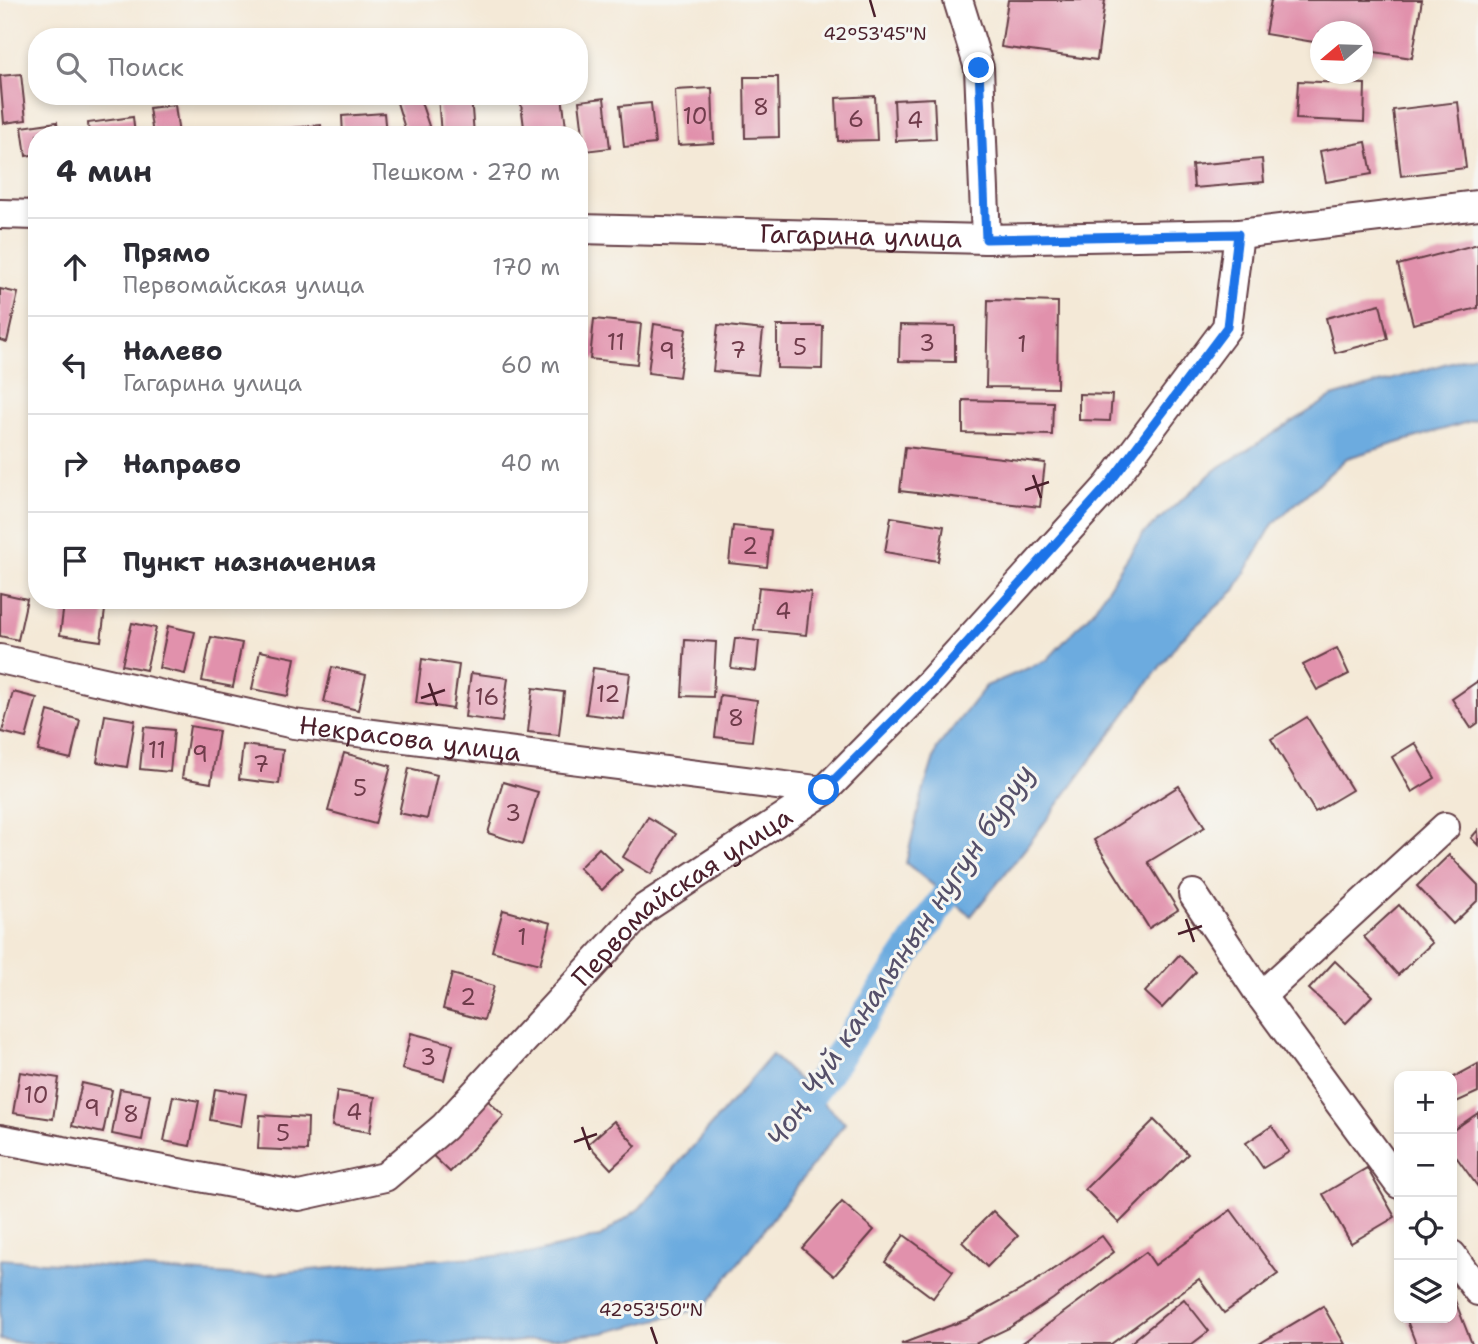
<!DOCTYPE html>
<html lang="ru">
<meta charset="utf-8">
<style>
:root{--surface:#fff;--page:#f7f7f7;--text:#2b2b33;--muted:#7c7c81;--line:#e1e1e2}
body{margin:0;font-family:"Shantell Sans",sans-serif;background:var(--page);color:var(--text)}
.controls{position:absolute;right:21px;bottom:21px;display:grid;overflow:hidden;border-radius:14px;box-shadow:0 4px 10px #0003}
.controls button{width:63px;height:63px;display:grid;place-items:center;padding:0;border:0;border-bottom:2px solid var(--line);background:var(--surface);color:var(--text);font:35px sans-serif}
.compass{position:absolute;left:1310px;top:21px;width:63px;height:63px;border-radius:50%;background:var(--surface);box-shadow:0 4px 10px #0003;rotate:251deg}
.stop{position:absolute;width:21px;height:21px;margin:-16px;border:5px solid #1a73e8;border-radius:50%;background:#fff}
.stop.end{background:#1a73e8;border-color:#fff;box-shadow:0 2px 7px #0008}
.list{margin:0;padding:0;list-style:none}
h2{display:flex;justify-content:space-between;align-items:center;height:91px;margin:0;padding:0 28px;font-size:30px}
h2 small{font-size:23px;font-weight:400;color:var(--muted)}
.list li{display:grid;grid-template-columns:46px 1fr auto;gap:21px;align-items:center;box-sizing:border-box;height:98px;padding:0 28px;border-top:2px solid var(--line)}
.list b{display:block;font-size:26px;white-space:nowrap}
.list p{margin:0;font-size:23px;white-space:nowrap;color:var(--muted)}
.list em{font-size:23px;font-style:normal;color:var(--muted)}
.icon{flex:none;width:38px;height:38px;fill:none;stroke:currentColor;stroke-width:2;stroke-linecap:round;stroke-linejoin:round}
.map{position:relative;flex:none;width:1478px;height:1344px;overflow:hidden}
.search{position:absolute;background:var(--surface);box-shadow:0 4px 10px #0003;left:28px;top:28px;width:560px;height:77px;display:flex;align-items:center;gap:18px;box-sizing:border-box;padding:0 24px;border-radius:28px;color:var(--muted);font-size:26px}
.panel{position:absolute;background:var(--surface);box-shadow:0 4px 10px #0003;left:28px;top:126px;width:560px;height:483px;border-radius:28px}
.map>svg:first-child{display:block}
.water{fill:#6cabdf;stroke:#5b6585;stroke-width:2}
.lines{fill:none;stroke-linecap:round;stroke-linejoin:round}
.canal{stroke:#6cabdf;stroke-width:30}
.building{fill:#e191ac}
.minor-casing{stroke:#643d45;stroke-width:32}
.minor{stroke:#fff;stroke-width:28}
.route{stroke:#1a73e8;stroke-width:9}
.ticks{fill:none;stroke:#4a1f2b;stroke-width:2.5}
.labels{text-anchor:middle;stroke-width:6;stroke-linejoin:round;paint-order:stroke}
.number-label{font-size:23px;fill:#703c4b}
.street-label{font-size:26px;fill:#4a1f2b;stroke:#f6f6f2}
.water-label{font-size:28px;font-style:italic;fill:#56506a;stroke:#f6f6f2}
.ticks-label{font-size:18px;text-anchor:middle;fill:#4a1f2b;stroke:#f6f6f2;stroke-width:6;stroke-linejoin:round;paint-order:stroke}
</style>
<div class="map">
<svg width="1478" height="1344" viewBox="0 0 1478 1344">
<rect width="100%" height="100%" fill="#f6f6f2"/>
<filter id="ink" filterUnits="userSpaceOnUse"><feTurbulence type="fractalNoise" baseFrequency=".0143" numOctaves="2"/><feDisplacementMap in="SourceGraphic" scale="14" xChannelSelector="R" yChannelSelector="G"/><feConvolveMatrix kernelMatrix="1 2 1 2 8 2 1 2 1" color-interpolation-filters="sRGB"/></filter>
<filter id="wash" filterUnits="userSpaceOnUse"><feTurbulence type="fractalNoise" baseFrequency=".00686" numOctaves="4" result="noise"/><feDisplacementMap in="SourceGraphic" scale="28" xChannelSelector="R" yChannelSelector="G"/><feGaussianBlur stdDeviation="1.57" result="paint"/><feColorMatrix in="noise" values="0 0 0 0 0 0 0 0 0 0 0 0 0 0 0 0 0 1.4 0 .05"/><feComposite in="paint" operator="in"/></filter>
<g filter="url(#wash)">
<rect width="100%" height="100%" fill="#f4e9d7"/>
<!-- water -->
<g class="water">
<polygon points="1478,354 1478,419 1347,458 1273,524 1235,590 1180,640 1025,849 971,916 906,863 921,799 937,748 986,686 1047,660 1093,611 1143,534 1215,470 1332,397"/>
<polygon points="772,1055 845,1123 704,1308 603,1333 493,1344 30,1344 0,1340 0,1259 245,1276 409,1261 529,1254 600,1237 640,1208"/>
</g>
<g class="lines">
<!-- canal -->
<polyline class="canal" points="788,1125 833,1064 968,863"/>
</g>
<g id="blocks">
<!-- building -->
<g class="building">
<polygon points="1008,0 1105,0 1097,60 1001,47"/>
<polygon points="1271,0 1422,0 1412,58 1362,50 1362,32 1320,32 1320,43 1265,34"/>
<polygon points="21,74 26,120 4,123 0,76"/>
<polygon points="744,77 778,77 779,137 745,138"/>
<polygon points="1298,81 1365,84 1364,122 1296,119"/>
<polygon points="712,88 714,143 678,145 675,90"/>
<polygon points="395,96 419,96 432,135 407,135"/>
<polygon points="438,96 471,96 474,135 441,135"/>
<polygon points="520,96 562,96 567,135 525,135"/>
<polygon points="875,96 877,140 838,141 836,98"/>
<polygon points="604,98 610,148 585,151 579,101"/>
<polygon points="934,98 936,139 896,141 894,100"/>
<polygon points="1458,102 1466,168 1401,176 1393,110"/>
<polygon points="651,103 655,144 624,147 620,106"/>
<polygon points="175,105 179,135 153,135 149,108"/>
<polygon points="384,113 386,135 343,135 342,116"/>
<polygon points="133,117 135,135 89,135 88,123"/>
<polygon points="57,122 58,135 37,135 37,154 26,156 22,127"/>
<polygon points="321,125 322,135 283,135 282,129"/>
<polygon points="261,127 263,135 228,135 228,133"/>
<polygon points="1366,142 1372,174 1326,182 1320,151"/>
<polygon points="1262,159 1264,182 1194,188 1192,165"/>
<polygon points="1478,244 1478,308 1413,324 1398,265"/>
<polygon points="0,289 18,293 7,342 0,340"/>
<polygon points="988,300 1058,302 1057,388 986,387"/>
<polygon points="1380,304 1388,339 1335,353 1326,318"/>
<polygon points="594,319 641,324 637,364 590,359"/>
<polygon points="654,324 686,329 679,377 648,373"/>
<polygon points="718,325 763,330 758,375 713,371"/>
<polygon points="900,325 955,326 955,362 899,361"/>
<polygon points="777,326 823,326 822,369 777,368"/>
<polygon points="1079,394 1112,395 1110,421 1079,420"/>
<polygon points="963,400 1053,402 1052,435 963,433"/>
<polygon points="905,447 1045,463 1040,507 900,491"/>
<polygon points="891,517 944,526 938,561 885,552"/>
<polygon points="733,526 771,530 767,567 729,563"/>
<polygon points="759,587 811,592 806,635 754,630"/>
<polygon points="0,593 27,599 18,640 0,636"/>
<polygon points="64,604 105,610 101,641 60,635"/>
<polygon points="132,623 156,628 146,670 122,665"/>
<polygon points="168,626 195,632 185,674 159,668"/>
<polygon points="211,637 242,643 233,687 202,681"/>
<polygon points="735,638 759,641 756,671 731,668"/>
<polygon points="685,640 716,642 713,697 682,696"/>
<polygon points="1337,648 1349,674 1317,690 1303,665"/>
<polygon points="260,651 295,658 288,696 252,689"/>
<polygon points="422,659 459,665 453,709 416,703"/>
<polygon points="332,667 366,675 358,710 324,702"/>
<polygon points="593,668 630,673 624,719 586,714"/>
<polygon points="471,673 508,678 502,722 465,717"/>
<polygon points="1478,681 1478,723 1471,728 1452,699"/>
<polygon points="533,688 564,692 559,735 528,732"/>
<polygon points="13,692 37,698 26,738 2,732"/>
<polygon points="720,695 757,700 752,741 715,737"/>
<polygon points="48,711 80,720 71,759 38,751"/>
<polygon points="105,715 135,720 127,767 97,762"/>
<polygon points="1307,717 1352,790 1315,812 1271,739"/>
<polygon points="190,726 219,731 211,783 182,778"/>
<polygon points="144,727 174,730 170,772 140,769"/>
<polygon points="1415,743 1435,778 1412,792 1392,757"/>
<polygon points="243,745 283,750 279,784 239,779"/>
<polygon points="344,753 391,766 375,824 328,811"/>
<polygon points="409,768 437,775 427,819 399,813"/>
<polygon points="503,782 538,792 523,844 488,833"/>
<polygon points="1179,786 1205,827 1148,862 1178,910 1149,928 1094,840"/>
<polygon points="648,817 676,834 651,874 623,857"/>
<polygon points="1478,830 1478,845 1471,838"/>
<polygon points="599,848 622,870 602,890 579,868"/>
<polygon points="1449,855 1478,885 1478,900 1453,924 1417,886"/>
<polygon points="1399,905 1432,943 1398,975 1364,937"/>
<polygon points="503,910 551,923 540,964 492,951"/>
<polygon points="1179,955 1196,972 1162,1008 1145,992"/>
<polygon points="1335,961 1372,996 1346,1023 1309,989"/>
<polygon points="452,974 494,986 484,1020 443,1009"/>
<polygon points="411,1033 453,1044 444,1080 402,1069"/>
<polygon points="1478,1064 1478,1092 1452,1104 1452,1078"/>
<polygon points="20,1072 59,1078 53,1119 13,1113"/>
<polygon points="82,1083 112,1090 103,1133 72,1126"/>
<polygon points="120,1089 150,1094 142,1140 112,1134"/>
<polygon points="215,1089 246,1094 241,1126 210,1120"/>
<polygon points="337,1091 375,1097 370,1132 332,1126"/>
<polygon points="481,1094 504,1116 450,1172 427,1150"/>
<polygon points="173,1096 199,1101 190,1146 164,1141"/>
<polygon points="1478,1113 1478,1187 1452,1151 1452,1131"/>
<polygon points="260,1115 308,1118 307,1151 258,1149"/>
<polygon points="1154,1120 1188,1154 1119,1223 1085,1189"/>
<polygon points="614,1121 636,1146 611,1169 588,1144"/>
<polygon points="1272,1126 1289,1152 1263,1168 1246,1143"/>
<polygon points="1367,1168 1395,1217 1351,1243 1323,1194"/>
<polygon points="842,1202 874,1230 834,1276 802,1248"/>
<polygon points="1231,1210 1278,1274 1224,1313 1199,1279 1111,1344 1021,1344 1146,1252 1155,1265"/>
<polygon points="993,1211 1018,1236 987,1267 962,1242"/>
<polygon points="904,1235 953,1271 933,1298 885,1262"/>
<polygon points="1102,1236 1114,1252 1053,1299 1009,1328 975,1344 901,1344 968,1319 1030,1285"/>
<polygon points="1452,1293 1472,1344 1416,1344 1406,1318 1452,1318"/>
<polygon points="1184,1299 1209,1331 1192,1344 1129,1344"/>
<polygon points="1323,1306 1345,1344 1259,1344"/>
</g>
</g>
</g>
<g filter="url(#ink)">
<use href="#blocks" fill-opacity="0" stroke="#643d45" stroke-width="2"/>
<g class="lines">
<!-- minor casing -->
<g class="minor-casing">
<g id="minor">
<polyline points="958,0 979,68 986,239"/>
<polyline points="0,214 37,215"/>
<path id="s1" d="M579,229L986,239L1239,234L1478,205"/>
<path id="s2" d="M0,659L294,724L824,791"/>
<polyline points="1193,894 1261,996 1399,1184"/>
<polyline points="1261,996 1445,827"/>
<path id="s3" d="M0,1139L299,1196L385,1177L444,1127L645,908L824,791L930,683L1108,486L1227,327L1239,234"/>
<polyline points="1452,1255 1478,1291"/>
</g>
</g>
<!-- minor -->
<use href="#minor" class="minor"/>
</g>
</g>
<g class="lines" filter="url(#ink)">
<!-- route -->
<polyline class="route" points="824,790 930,684 1108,485 1227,327 1238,234 986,239 979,68"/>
</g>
<!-- ticks -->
<path class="ticks" d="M870,0L875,17M1033,475L1041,498M1025,490L1049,482M429,683L437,706M421,698L445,690M1186,919L1194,942M1178,934L1202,926M582,1127L590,1150M574,1142L597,1134M651,1327L657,1344"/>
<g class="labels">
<!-- number labels -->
<g class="number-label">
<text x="761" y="115">8</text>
<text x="695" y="124">10</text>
<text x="856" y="127">6</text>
<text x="915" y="128">4</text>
<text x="616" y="350">11</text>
<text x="927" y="351">3</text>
<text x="1022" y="352">1</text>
<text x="800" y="355">5</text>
<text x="738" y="358">7</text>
<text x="667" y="359">9</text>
<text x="750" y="554">2</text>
<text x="783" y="619">4</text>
<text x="608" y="702">12</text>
<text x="487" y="705">16</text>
<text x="736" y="726">8</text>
<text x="157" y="758">11</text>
<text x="200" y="762">9</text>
<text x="261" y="772">7</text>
<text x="360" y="796">5</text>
<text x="513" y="821">3</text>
<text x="522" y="945">1</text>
<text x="468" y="1005">2</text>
<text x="428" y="1065">3</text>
<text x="36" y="1103">10</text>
<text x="92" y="1116">9</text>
<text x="354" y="1120">4</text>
<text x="131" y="1122">8</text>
<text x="283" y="1141">5</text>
</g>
<!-- street labels -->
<g class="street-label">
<text dy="9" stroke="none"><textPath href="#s1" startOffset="282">Гагарина улица</textPath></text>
<text dy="9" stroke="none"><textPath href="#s2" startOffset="418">Некрасова улица</textPath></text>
<text dy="9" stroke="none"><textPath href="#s3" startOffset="803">Первомайская улица</textPath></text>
</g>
<!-- water labels -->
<g class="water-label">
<text transform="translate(900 955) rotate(-56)" y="10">Чоң Чүй каналынын нугун буруу</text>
</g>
</g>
<g class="ticks-label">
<text x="875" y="40">42°53'45"N</text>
<text x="651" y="1316">42°53'50"N</text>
</g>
</svg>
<div class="controls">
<button>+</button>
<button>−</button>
<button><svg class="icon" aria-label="locate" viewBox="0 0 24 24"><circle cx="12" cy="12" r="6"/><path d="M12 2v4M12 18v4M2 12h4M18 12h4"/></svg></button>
<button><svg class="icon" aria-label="layers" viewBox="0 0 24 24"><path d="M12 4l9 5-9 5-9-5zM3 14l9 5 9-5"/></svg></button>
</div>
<svg class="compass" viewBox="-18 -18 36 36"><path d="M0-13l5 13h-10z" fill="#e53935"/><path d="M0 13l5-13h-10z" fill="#7c7c81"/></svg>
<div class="stop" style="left:824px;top:790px"></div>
<div class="stop end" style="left:979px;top:68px"></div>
<div class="search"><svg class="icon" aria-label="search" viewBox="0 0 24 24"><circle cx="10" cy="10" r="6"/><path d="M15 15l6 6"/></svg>Поиск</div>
<section class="panel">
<h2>4 мин<small>Пешком · 270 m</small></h2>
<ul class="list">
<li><svg class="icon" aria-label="ahead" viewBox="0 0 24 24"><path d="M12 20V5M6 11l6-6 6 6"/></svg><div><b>Прямо</b><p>Первомайская улица</p></div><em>170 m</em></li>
<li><svg class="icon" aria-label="left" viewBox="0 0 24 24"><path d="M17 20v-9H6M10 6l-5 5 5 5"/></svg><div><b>Налево</b><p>Гагарина улица</p></div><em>60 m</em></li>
<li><svg class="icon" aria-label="right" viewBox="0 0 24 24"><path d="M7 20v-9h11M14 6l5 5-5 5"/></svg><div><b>Направо</b></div><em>40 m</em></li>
<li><svg class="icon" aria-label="arrive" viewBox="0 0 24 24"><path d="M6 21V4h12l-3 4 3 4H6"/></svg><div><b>Пункт назначения</b></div></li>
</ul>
</section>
</div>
